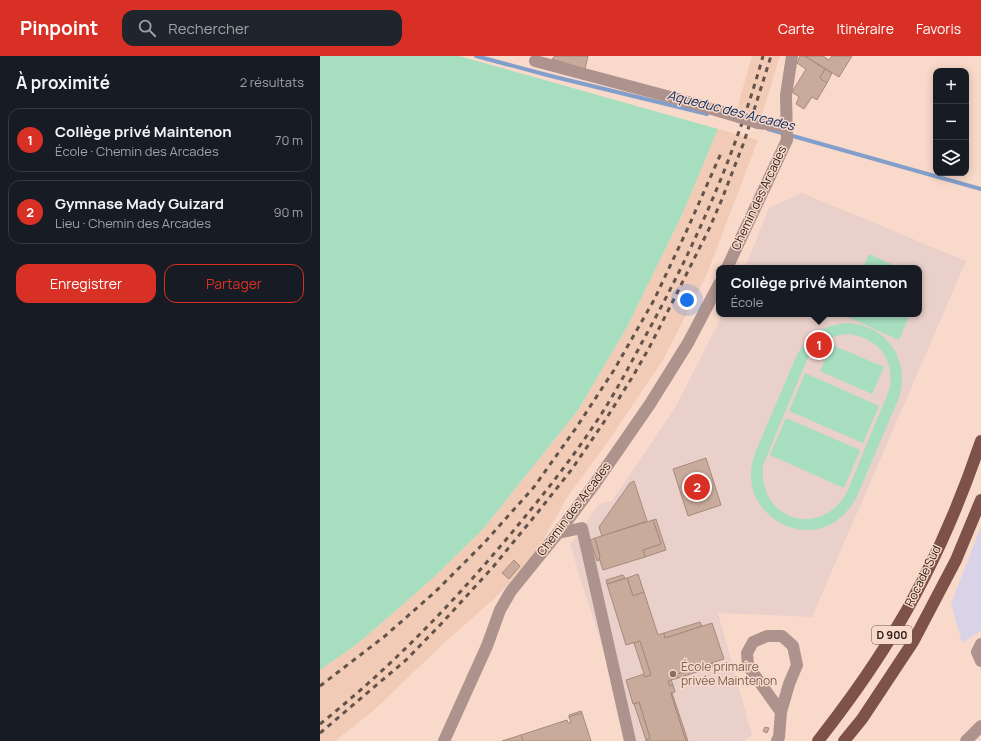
<!DOCTYPE html>
<html lang="fr">
<meta charset="utf-8">
<style>
:root{--surface:#171b24;--page:#20242c;--text:#f1f3f6;--muted:#9ea1a6;--line:#363941;--accent:#d93025}
body{margin:0;font-family:Manrope,sans-serif;background:var(--page);color:var(--text)}
.controls{position:absolute;right:12px;top:12px;display:grid;overflow:hidden;border-radius:8px;box-shadow:0 2px 10px #0003}
.controls button{width:36px;height:36px;display:grid;place-items:center;padding:0;border:0;border-bottom:1px solid var(--line);background:var(--surface);color:var(--text);font:20px sans-serif}
.you{position:absolute;left:367px;top:244px;width:14px;height:14px;margin:-10px;border:3px solid #fff;border-radius:50%;background:#1a73e8;box-shadow:0 0 0 6px #1a73e833}
.badge{display:grid;place-items:center;width:26px;height:26px;border-radius:50%;background:var(--accent);color:#fff;font-size:13px;font-weight:700}
.pin{position:absolute;translate:-50% -50%;border:2px solid #fff;box-shadow:0 1px 4px #0006}
.popup{position:absolute;left:396px;top:209px;width:206px;height:52px;box-sizing:border-box;display:grid;place-content:center;border-radius:8px;background:var(--surface);filter:drop-shadow(0 1px 3px #0005);font-size:13px;white-space:nowrap;color:var(--muted)}
.popup b{font-size:15px;color:var(--text)}
.popup::after{content:'';position:absolute;left:50%;top:100%;margin-left:-8px;border:8px solid transparent;border-top-color:var(--surface)}
.list{margin:0;padding:0;list-style:none}
h2{display:flex;justify-content:space-between;align-items:center;height:52px;margin:0;padding:0 16px;font-size:17px}
h2 small{font-size:13px;font-weight:400;color:var(--muted)}
.list li{display:grid;grid-template-columns:26px 1fr auto;gap:12px;align-items:center;box-sizing:border-box;height:64px;margin:0 8px 8px;padding:0 8px;border:1px solid var(--line);border-radius:12px}
.list b{display:block;font-size:15px;white-space:nowrap}
.list p{margin:0;font-size:13px;white-space:nowrap;color:var(--muted)}
.list em{font-size:13px;font-style:normal;color:var(--muted)}
.actions{display:flex;gap:8px;padding:12px 16px}
.actions a{flex:1;padding:9px 0;border:1px solid var(--accent);border-radius:12px;text-align:center;font-size:14px;color:var(--accent)}
.actions .main{background:var(--accent);color:#fff}
.icon{flex:none;width:22px;height:22px;fill:none;stroke:currentColor;stroke-width:2;stroke-linecap:round;stroke-linejoin:round}
.map{position:relative;flex:none;width:661px;height:685px;overflow:hidden}
header{display:flex;align-items:center;gap:24px;box-sizing:border-box;height:56px;padding:0 20px;background:var(--accent);color:#fff}
header strong{font-size:19px}
nav{display:flex;gap:22px;margin-inline-start:auto;font-size:14px}
.search{width:280px;height:36px;background:var(--page);display:flex;align-items:center;gap:10px;box-sizing:border-box;padding:0 14px;border-radius:12px;color:var(--muted);font-size:15px}
main{display:flex}
aside{flex:1;background:var(--surface)}
.map>svg:first-child{display:block}
.commercial{fill:#dad3e8}
.built{fill:#f2cbb7}
.education{fill:#ead0ca}
.green{fill:#a6debf;fill-rule:evenodd}
.lines{fill:none;stroke-linecap:round;stroke-linejoin:round}
.stream{stroke:#829fcb;stroke-width:4}
.building{fill:#c9ab9c;stroke:#a78a7b}
.minor{stroke:#ad928d;stroke-width:12}
.major{stroke:#7e5249;stroke-width:12}
.rail{stroke:#64534a;stroke-width:3;stroke-dasharray:5 5;stroke-linecap:butt}
.minor-bridge{stroke:#ad928d;stroke-width:12}
.education-dot{fill:#8d6e63;stroke:#f9d9c9;stroke-width:1.5}
.labels{text-anchor:middle;stroke-width:3;stroke-linejoin:round;paint-order:stroke}
.shield{fill:#f9d9c9;stroke:#66554c;stroke-width:1}
.shield-label{font-size:11px;font-weight:bold;fill:#271c16}
.street-label{font-size:12px;fill:#271c16;stroke:#f9d9c9}
.education-label{font-size:12px;fill:#785e54;stroke:#f9d9c9;text-anchor:start}
.water-label{font-size:13px;font-style:italic;fill:#02265b;stroke:#f9d9c9}
</style>
<header>
<strong>Pinpoint</strong>
<div class="search"><svg class="icon" aria-label="search" viewBox="0 0 24 24"><circle cx="10" cy="10" r="6"/><path d="M15 15l6 6"/></svg>Rechercher</div>
<nav><a>Carte</a><a>Itinéraire</a><a>Favoris</a></nav>
</header>
<main>
<aside>
<h2>À proximité<small>2 résultats</small></h2>
<ul class="list">
<li><span class="badge">1</span><div><b>Collège privé Maintenon</b><p>École · Chemin des Arcades</p></div><em>70 m</em></li>
<li><span class="badge">2</span><div><b>Gymnase Mady Guizard</b><p>Lieu · Chemin des Arcades</p></div><em>90 m</em></li>
</ul>
<div class="actions"><a class="main">Enregistrer</a><a>Partager</a></div>
</aside>
<div class="map">
<svg width="661" height="685" viewBox="0 0 661 685">
<rect width="100%" height="100%" fill="#f9d9c9"/>
<!-- commercial -->
<polygon class="commercial" points="661,470 661,575 642,587 631,548"/>
<!-- built -->
<g class="built">
<polygon points="432,0 460,0 442,59 417,53"/>
<polygon points="398,73 438,84 387,218 343,304 289,384 246,443 217,496 176,541 123,588 52,656 15,685 0,685 0,614 37,588 80,551 114,521 164,472 258,354 307,271 361,161"/>
</g>
<!-- education -->
<polygon class="education" points="482,137 646,205 492,561 398,557 432,679 423,685 312,685 250,489 279,448 292,445 355,352 403,258 599,258 599,212 425,212 449,152"/>
<!-- green -->
<g class="green">
<polygon points="0,0 139,0 398,73 361,161 307,271 258,354 164,472 114,521 80,551 37,588 0,614"/>
<polygon points="549,198 580,212 543,212"/>
<polygon points="523,258 590,258 579,284 523,259"/>
<path d="M528,267C535,268 542,269 549,272C569,280 583,302 582,323C582,331 580,338 578,344L537,440C530,453 521,464 507,470C471,485 430,456 431,418C431,411 433,404 435,397L476,301C488,279 503,269 528,267ZM528,278C558,282 574,302 570,332L527,436C501,484 437,464 443,409L486,306C496,288 508,280 528,278Z"/>
<polygon points="512,289 564,311 552,338 500,315"/>
<polygon points="485,317 559,350 543,387 469,355"/>
<polygon points="466,362 540,394 524,432 450,399"/>
</g>
<g class="lines">
<!-- stream -->
<g class="stream">
<polyline points="156,0 231,20 387,58"/>
<polyline points="448,73 661,133"/>
</g>
</g>
<!-- building -->
<g class="building">
<polygon points="235,0 268,0 265,13 232,3"/>
<polygon points="480,0 484,0 505,13 500,22 507,27 497,44 492,41 484,53 476,48 479,41 472,36 486,13 477,7"/>
<polygon points="485,0 503,0 509,4 512,0 532,0 519,21"/>
<polygon points="505,13 512,17 507,27 500,22"/>
<polygon points="386,402 401,449 368,460 353,413"/>
<polygon points="314,425 327,465 282,480 279,471 310,427"/>
<polygon points="336,463 346,494 325,501 323,494 341,488 333,464"/>
<polygon points="333,464 341,488 323,494 325,501 283,514 279,502 280,501 275,482"/>
<polygon points="275,482 280,501 279,502 279,504 277,505 270,484"/>
<polygon points="194,504 200,510 189,523 182,517"/>
<polygon points="318,518 324,536 313,540 307,522"/>
<polygon points="303,519 305,522 287,528 286,524"/>
<polygon points="307,522 313,540 324,536 338,579 344,577 345,582 392,567 404,603 357,618 358,622 348,625 350,630 353,629 355,636 351,637 366,685 326,685 326,684 330,682 319,646 313,648 306,624 324,618 325,621 331,619 320,585 306,589 287,528"/>
<polygon points="380,566 382,570 345,582 344,577"/>
<polygon points="320,585 331,619 325,621 314,587"/>
<polygon points="393,607 395,610 358,622 357,618"/>
<polygon points="351,624 353,629 350,630 348,625"/>
<polygon points="351,637 352,637 368,685 366,685"/>
<polygon points="319,646 330,682 326,684 314,648"/>
<polygon points="261,655 262,657 249,661 249,659"/>
<polygon points="262,657 271,685 203,685 201,679 247,664 248,667 251,666 249,661"/>
<polygon points="445,671 449,672 447,677 443,675"/>
<polygon points="201,679 203,685 182,685"/>
</g>
<g class="lines">
<!-- minor -->
<g class="minor">
<polyline points="215,5 354,42 419,61"/>
<polyline points="438,67 467,70"/>
<polyline points="407,212 467,84 466,39 472,0"/>
<polyline points="238,477 262,472 310,685"/>
<polyline points="661,588 657,596 661,605"/>
<polyline points="124,685 167,590 180,554 191,535 238,477 274,429 330,348 368,287 399,228"/>
<polyline points="457,685 459,681 461,656 469,628 477,609 473,590 462,580 447,580 433,586 427,597 428,610 461,656"/>
<polyline points="646,685 661,670"/>
</g>
<!-- major -->
<g class="major">
<path d="M498,685C523,653 547,620 568,586C606,525 638,453 661,385"/>
<polyline points="524,685 542,663 593,586 636,504 661,444"/>
</g>
<!-- rail -->
<g class="rail">
<polyline points="0,630 65,580 115,536 164,487 214,431 256,372 294,314 334,244 367,174 402,95"/>
<path d="M0,668C74,609 139,541 199,468C228,433 257,396 282,357C298,332 312,305 326,279C375,190 416,97 443,0"/>
<polyline points="0,677 86,604 121,568 173,511 218,456 252,413 286,363 313,320 329,292 353,245 390,171 402,143 424,86 451,0"/>
</g>
<!-- minor-bridge -->
<polyline class="minor-bridge" points="419,61 438,67"/>
</g>
<!-- markers -->
<circle class="education-dot" cx="353" cy="618" r="4"/>
<g class="labels">
<!-- shield labels -->
<rect class="shield" x="552" y="570" width="40" height="18" rx="3"/>
<g class="shield-label">
<text x="572" y="583">D 900</text>
</g>
<!-- street labels -->
<g class="street-label">
<text transform="translate(439 142) rotate(-65)" y="4">Chemin des Arcades</text>
<text transform="translate(254 453) rotate(-53)" y="4">Chemin des Arcades</text>
<text transform="translate(603 520) rotate(-64)" y="4">Rocade Sud</text>
</g>
<!-- education labels -->
<g class="education-label">
<text x="361" y="615">École primaire<tspan x="361" dy="14">privée Maintenon</tspan></text>
</g>
<!-- water labels -->
<g class="water-label">
<text transform="translate(411 54) rotate(14)" y="5">Aqueduc des Arcades</text>
</g>
</g>
</svg>
<div class="controls">
<button>+</button>
<button>−</button>
<button><svg class="icon" aria-label="layers" viewBox="0 0 24 24"><path d="M12 4l9 5-9 5-9-5zM3 14l9 5 9-5"/></svg></button>
</div>
<div class="you"></div>
<div class="pin badge" style="left:499px;top:289px">1</div>
<div class="popup"><b>Collège privé Maintenon</b>École</div>
<div class="pin badge" style="left:377px;top:431px">2</div>
</div>
</main>
